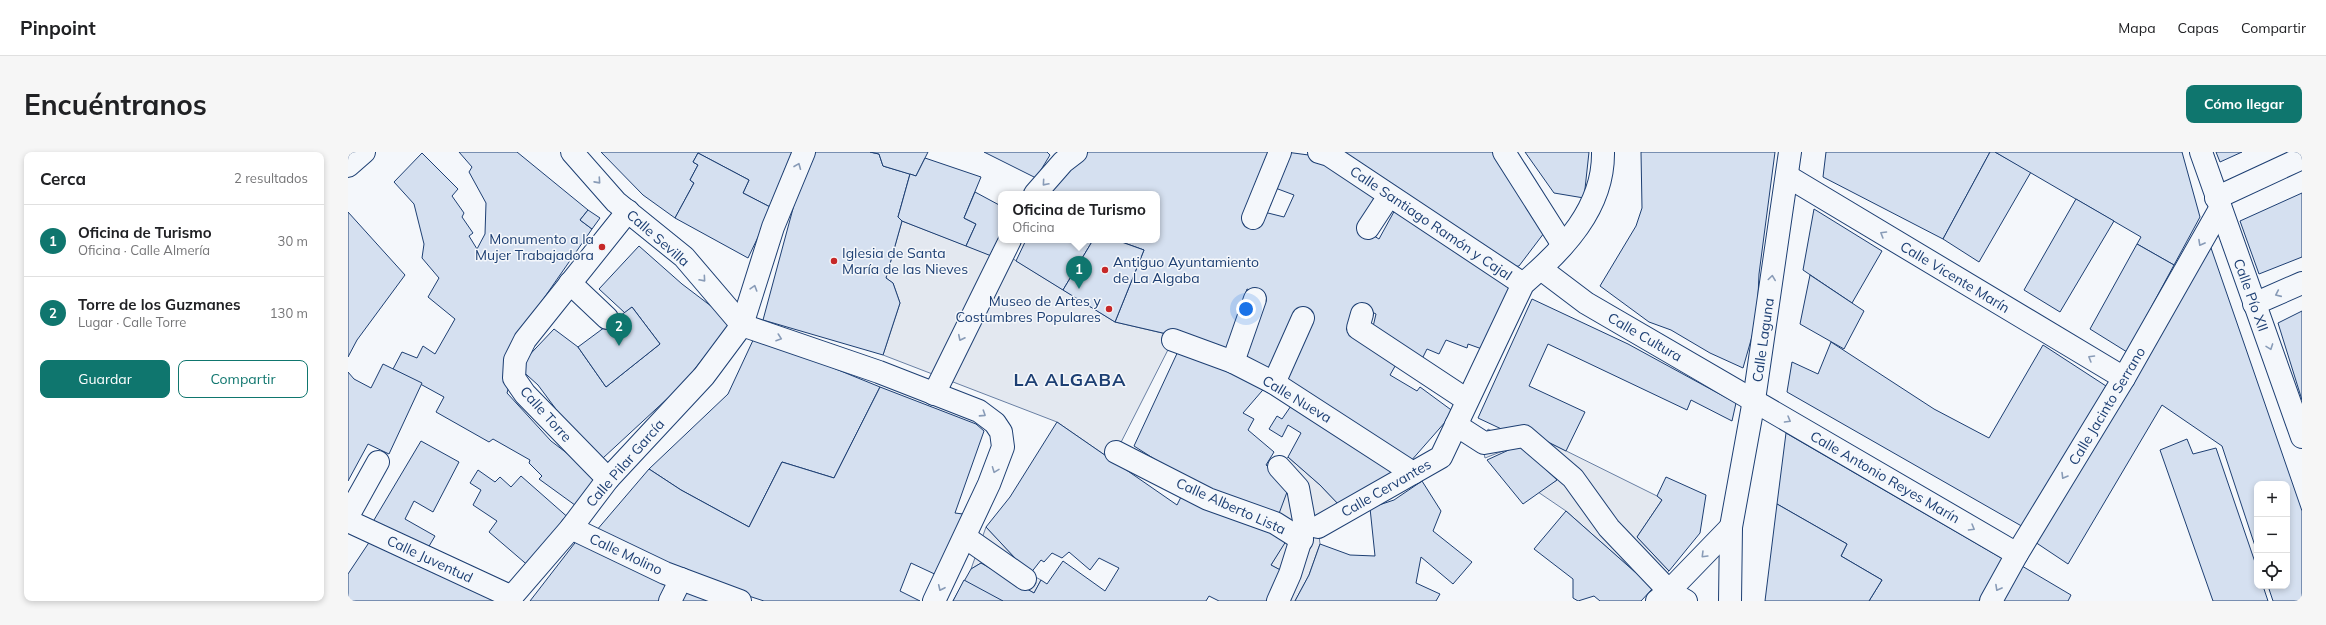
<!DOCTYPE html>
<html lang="es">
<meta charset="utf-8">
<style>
:root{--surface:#fff;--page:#f6f6f6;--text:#202124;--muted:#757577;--line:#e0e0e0;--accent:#0f766e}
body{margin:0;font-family:Mulish,sans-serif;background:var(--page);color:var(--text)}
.controls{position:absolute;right:12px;bottom:12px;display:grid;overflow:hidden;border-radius:8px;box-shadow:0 2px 6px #0003}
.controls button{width:36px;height:36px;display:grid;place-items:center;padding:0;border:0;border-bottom:1px solid var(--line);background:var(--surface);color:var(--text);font:20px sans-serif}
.you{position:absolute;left:898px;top:157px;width:14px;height:14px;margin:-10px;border:3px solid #fff;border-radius:50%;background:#1a73e8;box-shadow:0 0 0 6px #1a73e833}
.badge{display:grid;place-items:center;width:26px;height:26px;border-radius:50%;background:var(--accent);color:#fff;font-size:13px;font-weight:700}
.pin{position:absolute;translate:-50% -33px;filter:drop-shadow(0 1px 2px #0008)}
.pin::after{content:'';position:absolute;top:21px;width:14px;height:12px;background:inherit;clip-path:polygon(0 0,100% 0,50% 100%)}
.popup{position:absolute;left:650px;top:39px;width:162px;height:52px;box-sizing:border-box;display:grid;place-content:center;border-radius:8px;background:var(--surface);filter:drop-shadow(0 1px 3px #0005);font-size:13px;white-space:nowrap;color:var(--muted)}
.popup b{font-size:15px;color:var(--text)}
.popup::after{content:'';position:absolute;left:50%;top:100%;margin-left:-8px;border:8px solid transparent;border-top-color:var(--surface)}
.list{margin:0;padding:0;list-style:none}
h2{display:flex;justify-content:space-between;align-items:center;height:52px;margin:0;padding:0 16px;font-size:17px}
h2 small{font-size:13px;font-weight:400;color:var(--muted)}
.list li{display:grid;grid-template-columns:26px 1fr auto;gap:12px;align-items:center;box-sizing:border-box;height:72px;padding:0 16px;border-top:1px solid var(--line)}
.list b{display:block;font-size:15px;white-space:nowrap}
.list p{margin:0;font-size:13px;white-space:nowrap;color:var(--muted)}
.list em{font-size:13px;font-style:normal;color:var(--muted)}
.actions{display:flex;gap:8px;padding:12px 16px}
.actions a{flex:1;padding:9px 0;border:1px solid var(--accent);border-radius:8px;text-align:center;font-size:14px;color:var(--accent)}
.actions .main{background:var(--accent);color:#fff}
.icon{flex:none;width:22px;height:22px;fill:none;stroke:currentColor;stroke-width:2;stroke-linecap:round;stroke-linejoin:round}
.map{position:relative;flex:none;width:1954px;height:449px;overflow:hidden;border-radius:8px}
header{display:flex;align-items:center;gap:24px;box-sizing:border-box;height:56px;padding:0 20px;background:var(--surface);border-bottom:1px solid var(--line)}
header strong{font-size:19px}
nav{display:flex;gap:22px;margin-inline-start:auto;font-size:14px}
.intro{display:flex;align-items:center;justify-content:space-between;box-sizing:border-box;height:96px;padding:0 24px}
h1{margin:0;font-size:28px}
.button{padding:10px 18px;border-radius:8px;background:var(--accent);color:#fff;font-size:14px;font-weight:700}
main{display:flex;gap:24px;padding:0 24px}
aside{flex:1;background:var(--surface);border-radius:8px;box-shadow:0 2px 6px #0003}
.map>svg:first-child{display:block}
.parking{fill:#e3e8f0;stroke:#687fa3}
.building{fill:#d5e0f0;stroke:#1d3f73}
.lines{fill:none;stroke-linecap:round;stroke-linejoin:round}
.minor-casing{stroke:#1d3f73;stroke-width:24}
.minor{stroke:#f4f7fb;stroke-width:22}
.oneway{stroke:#889bb7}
.poi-dot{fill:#c62828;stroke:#f4f7fb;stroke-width:1.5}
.labels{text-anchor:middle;stroke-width:3;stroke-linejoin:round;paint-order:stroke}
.street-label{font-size:14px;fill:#1d3f73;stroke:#f4f7fb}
.poi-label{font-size:14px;fill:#1d3f73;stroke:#f4f7fb;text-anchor:end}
.district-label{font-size:18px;font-weight:bold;letter-spacing:1px;fill:#1d3f73;stroke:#f4f7fb}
</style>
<header>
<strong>Pinpoint</strong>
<nav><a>Mapa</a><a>Capas</a><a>Compartir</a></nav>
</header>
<div class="intro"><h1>Encuéntranos</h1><a class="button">Cómo llegar</a></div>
<main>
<aside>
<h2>Cerca<small>2 resultados</small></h2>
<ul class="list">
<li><span class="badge">1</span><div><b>Oficina de Turismo</b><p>Oficina · Calle Almería</p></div><em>30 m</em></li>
<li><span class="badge">2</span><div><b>Torre de los Guzmanes</b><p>Lugar · Calle Torre</p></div><em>130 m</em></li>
</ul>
<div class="actions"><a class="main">Guardar</a><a>Compartir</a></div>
</aside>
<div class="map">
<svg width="1954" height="449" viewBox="0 0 1954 449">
<rect width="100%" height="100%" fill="#f4f7fb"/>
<!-- parking -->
<g class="parking">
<polygon points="554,69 640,102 654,100 767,170 827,184 764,308 709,270 535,203 552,151 545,131 538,126"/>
<polygon points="1140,277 1153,284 1178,279 1309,344 1314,348 1289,385 1321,419 1305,436 1218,359 1190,340 1209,328 1189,309 1178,290 1137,306 1135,297"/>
<polygon points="940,305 972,333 993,355 970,375 972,392 961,423 947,449 924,449 938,421 923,413 939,386 924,378 931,315"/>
<polygon points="638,375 682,422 693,428 686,441 633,411 623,417"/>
</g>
<!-- building -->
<g class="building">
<polygon points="111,0 169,0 240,58 232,68 244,77 180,169 159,241 203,289 254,328 231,356 191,327 194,324 181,311 182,308 145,287 141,290 88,260 96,245 45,217 54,200 69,206 75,194 87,202 107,167 80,145 91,126 74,106 76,92 66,52 46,30 74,1 110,37 104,44 116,61 114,65 125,81 121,84 129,97 137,82 138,51 121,20 124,15"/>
<polygon points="253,0 453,0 424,56 395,41 401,28 350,1 345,10 350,13 342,28 346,31 327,66 295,43"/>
<polygon points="463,0 522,0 531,2 535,14 562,22 550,65 554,69 538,126 545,131 552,151 535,203 415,168 457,12"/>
<polygon points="522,0 580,0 568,24 535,14 531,2"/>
<polygon points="636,0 699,0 702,3 688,26"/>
<polygon points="740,0 928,0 916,60 936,65 946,43 922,34 938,0 968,4 1028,42 1011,75 1031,87 1048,56 1085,81 1162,137 1134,197 1120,192 1119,196 1098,188 1091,202 1079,197 1072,211 1024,179 1028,162 1012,154 1003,181 1050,209 1042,223 1069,239 1072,235 1106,260 1062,310 933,228 961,164 951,155 931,196 925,224 890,208 916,144 899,137 893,156 884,203 832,185 767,170 796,98 768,88 809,88 809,42 699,42 703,35"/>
<polygon points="984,0 1151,0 1196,81 1171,114 1164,115"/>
<polygon points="1241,0 1236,46 1206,41 1177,0"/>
<polygon points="1293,0 1427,0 1411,122 1409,167 1395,216 1362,201 1323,178 1301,170 1252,134 1288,74 1294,56"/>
<polygon points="1478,0 1642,0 1595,87 1475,25"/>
<polygon points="1642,0 1647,0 1683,20 1631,110 1595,87"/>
<polygon points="1647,0 1834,0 1852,65 1826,113 1789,92 1793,85"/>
<polygon points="1868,0 1894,0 1872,10"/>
<polygon points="350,1 401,28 395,41 424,56 400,106 327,66 346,31 342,28 350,13 345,10"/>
<polygon points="577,6 633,25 616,66 628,72 618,94 554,69 550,65 562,22 568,24"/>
<polygon points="627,40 653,54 651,107 618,94 628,72 616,66"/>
<polygon points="1954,41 1954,105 1911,122 1892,69"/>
<polygon points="1728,47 1766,69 1712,160 1676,138"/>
<polygon points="1466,57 1534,99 1504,151 1455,118"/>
<polygon points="240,58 252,66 244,77 232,68"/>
<polygon points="0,60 57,123 9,188 0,205"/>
<polygon points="678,88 745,88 715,138 668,109"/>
<polygon points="745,88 768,88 796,98 767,170 715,138"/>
<polygon points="1789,92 1826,113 1779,200 1742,177"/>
<polygon points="1862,93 1954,359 1954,449 1925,449 1920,434 1939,434 1939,332 1909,332 1909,400 1874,294 1814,253 1720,412 1684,388"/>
<polygon points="291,94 334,132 384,170 334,233 255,306 225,280 190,233 170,215 206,177 230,195 258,235 312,192 284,155 277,161 251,137"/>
<polygon points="1462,123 1516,159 1496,197 1452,172"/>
<polygon points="1184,147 1280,192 1388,251 1384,269 1343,248 1339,258 1200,192 1181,234 1237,260 1218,299 1178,279 1162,281 1130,266"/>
<polygon points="284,155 312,192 258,235 230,195"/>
<polygon points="1954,159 1954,248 1930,171"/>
<polygon points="407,184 532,235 486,326 434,310 401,375 333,338 301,317 380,242"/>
<polygon points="1483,190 1586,257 1641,286 1695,193 1758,234 1677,376 1439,240 1444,210 1470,222"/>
<polygon points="832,195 920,232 895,261 906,267 900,278 926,300 918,313 942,332 929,367 863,343 786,294"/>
<polygon points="35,212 74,231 41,302 20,292 0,329 0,220 6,227 23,236"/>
<polygon points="532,235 628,272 636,279 607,361 623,363 593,425 563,411 552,439 572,449 416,449 373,435 248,379 301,317 333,338 401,375 434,310 486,326"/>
<polygon points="945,251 1048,319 993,355 972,333 940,305 953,281 940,273 934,285 921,277 929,264 934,267"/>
<polygon points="709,270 829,353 835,341 940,386 923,413 938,421 924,449 871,449 861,444 858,449 605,449 623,417 633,411 686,441 693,428 699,432 715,409 757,439 771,416 751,406 742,418 721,400 714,406 704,401 696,410 693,408 682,422 638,375 662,345"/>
<polygon points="1438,281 1655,407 1631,449 1521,449 1534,428 1493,404 1499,392 1429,352"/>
<polygon points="1839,287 1845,302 1868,296 1909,416 1909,434 1915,434 1920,449 1865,449 1812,298"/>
<polygon points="73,289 111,310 85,360 66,349 57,367 87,384 77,401 23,373"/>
<polygon points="1178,290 1189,309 1209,328 1175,352 1139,308"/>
<polygon points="130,318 147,330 152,325 163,335 173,324 223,368 183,416 141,380 149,369 125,353 133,338 122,331"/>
<polygon points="1318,325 1358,343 1352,381 1321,419 1289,385 1314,348 1309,344"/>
<polygon points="1074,329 1093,359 1085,379 1124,410 1105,432 1073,405 1068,431 1092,442 1088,449 947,449 961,423 972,392 1002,403 1027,404 1022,356 1046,348"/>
<polygon points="1429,352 1499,392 1493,404 1534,428 1521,449 1417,449"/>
<polygon points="1218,359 1305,436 1293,449 1252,449 1246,444 1230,449 1225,446 1225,427 1186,397"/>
<polygon points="24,386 151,449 0,449 0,422"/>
<polygon points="230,387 326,428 316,449 182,449"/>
<polygon points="1674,414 1723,443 1720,449 1655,449"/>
<polygon points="616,428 655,449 605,449"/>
<polygon points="335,433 378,449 328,449"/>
</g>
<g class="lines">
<!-- minor casing -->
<g class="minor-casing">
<g id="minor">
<polyline points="224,0 268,50 336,105 394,173"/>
<polyline points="971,0 981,3 1175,132"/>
<polyline points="1156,0 1215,93"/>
<polyline points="1853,0 1954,285"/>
<polyline points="0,14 16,0"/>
<polyline points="1439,24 1776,226"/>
<polyline points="687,42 715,10 728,0"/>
<polyline points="1868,46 1954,6"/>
<polyline points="905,66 932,0"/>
<polyline points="1020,76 1041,44"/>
<polyline points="1193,117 1238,151 1669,402"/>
<polyline points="222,131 259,166"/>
<polyline points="1906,152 1954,131"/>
<polyline points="1014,162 1010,176 1119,248"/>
<polyline points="394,173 531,220 631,259 647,271 653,280 655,295 641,332 586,449"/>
<polyline points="825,188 885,210 926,231 1065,321"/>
<polyline points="885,210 907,147"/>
<polyline points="926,231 955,166"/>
<polyline points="586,242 662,88"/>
<polyline points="1108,273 1136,291 1176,284 1225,326 1261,376 1321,439 1383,375"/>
<polyline points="768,300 860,347 927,371 954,388"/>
<polyline points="260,327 177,242 166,226 167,208 177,188 280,59"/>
<polyline points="0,364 30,310"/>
<polyline points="0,369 164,445"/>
<path d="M970,375L1093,305L1175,132C1215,98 1256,56 1255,0"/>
<polyline points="223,376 317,421 392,449"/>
<polyline points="617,385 677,427"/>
<polyline points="160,449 223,376 260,327 356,224 394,173 425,75 456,0"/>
<polyline points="322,449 333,427"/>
<polyline points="930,449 942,422 957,374 950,336 931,315"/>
<polyline points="1309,449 1321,439 1338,449"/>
<polyline points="1382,449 1383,375 1406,248 1442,0"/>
<polyline points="1643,449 1669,402 1776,226 1872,57"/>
</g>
</g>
<!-- minor -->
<use href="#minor" class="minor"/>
</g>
<!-- one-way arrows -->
<defs><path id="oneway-chevron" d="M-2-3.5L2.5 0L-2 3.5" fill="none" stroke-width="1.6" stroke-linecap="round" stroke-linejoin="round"/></defs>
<g class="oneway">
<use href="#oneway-chevron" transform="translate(450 14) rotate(-68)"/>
<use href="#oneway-chevron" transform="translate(250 29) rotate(48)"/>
<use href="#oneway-chevron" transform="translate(697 31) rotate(131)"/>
<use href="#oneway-chevron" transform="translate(1535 82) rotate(-149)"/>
<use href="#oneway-chevron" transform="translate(1853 91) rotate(119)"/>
<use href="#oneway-chevron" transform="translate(1424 126) rotate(-82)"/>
<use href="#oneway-chevron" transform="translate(355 127) rotate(49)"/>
<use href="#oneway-chevron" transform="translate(406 136) rotate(-73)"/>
<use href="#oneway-chevron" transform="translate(1930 142) rotate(156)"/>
<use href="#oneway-chevron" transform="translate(431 186) rotate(19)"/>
<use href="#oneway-chevron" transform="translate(613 186) rotate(116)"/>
<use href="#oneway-chevron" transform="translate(1922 195) rotate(70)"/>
<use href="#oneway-chevron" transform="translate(1743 206) rotate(-149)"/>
<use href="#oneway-chevron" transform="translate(635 262) rotate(33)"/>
<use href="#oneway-chevron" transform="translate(1440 268) rotate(30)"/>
<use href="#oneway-chevron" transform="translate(647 318) rotate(111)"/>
<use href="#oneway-chevron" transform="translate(1716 324) rotate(121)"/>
<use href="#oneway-chevron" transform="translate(1624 376) rotate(30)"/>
<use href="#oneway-chevron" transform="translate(1356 403) rotate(135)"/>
<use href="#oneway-chevron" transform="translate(593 436) rotate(115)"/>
<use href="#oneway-chevron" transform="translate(1650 436) rotate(119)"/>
</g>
<!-- markers -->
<g class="poi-dot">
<circle cx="254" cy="95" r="4"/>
<circle cx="486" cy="109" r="4"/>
<circle cx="757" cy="118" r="4"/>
<circle cx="761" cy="157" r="4"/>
</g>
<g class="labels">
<!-- street labels -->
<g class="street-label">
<text transform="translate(1083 71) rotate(34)" y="5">Calle Santiago Ramón y Cajal</text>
<text transform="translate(310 86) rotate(41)" y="5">Calle Sevilla</text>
<text transform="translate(1607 125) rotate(31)" y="5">Calle Vicente Marín</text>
<text transform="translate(1903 143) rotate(70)" y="5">Calle Pío XII</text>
<text transform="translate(1297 185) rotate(30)" y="5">Calle Cultura</text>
<text transform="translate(1415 188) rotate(-82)" y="5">Calle Laguna</text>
<text transform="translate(949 247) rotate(31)" y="5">Calle Nueva</text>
<text transform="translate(1759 254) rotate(-59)" y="5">Calle Jacinto Serrano</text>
<text transform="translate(198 262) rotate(48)" y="5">Calle Torre</text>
<text transform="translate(277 311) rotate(-49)" y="5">Calle Pilar García</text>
<text transform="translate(1537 325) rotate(30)" y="5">Calle Antonio Reyes Marín</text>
<text transform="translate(1038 336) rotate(-30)" y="5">Calle Cervantes</text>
<text transform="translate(883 354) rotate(24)" y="5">Calle Alberto Lista</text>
<text transform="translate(278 402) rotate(25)" y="5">Calle Molino</text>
<text transform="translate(82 407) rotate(25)" y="5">Calle Juventud</text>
</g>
<!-- poi labels -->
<g class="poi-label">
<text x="246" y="92">Monumento a la<tspan x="246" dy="16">Mujer Trabajadora</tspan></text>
<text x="494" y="106" text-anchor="start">Iglesia de Santa<tspan x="494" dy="16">María de las Nieves</tspan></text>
<text x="765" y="115" text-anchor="start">Antiguo Ayuntamiento<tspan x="765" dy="16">de La Algaba</tspan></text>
<text x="753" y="154">Museo de Artes y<tspan x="753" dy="16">Costumbres Populares</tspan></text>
</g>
<!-- district labels -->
<g class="district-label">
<text x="722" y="234">LA ALGABA</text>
</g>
</g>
</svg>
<div class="controls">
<button>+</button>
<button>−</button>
<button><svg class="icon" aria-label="locate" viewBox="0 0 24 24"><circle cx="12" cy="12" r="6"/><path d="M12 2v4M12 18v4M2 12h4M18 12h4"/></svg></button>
</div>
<div class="you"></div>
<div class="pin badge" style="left:731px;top:137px">1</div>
<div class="popup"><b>Oficina de Turismo</b>Oficina</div>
<div class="pin badge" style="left:271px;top:194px">2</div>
</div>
</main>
